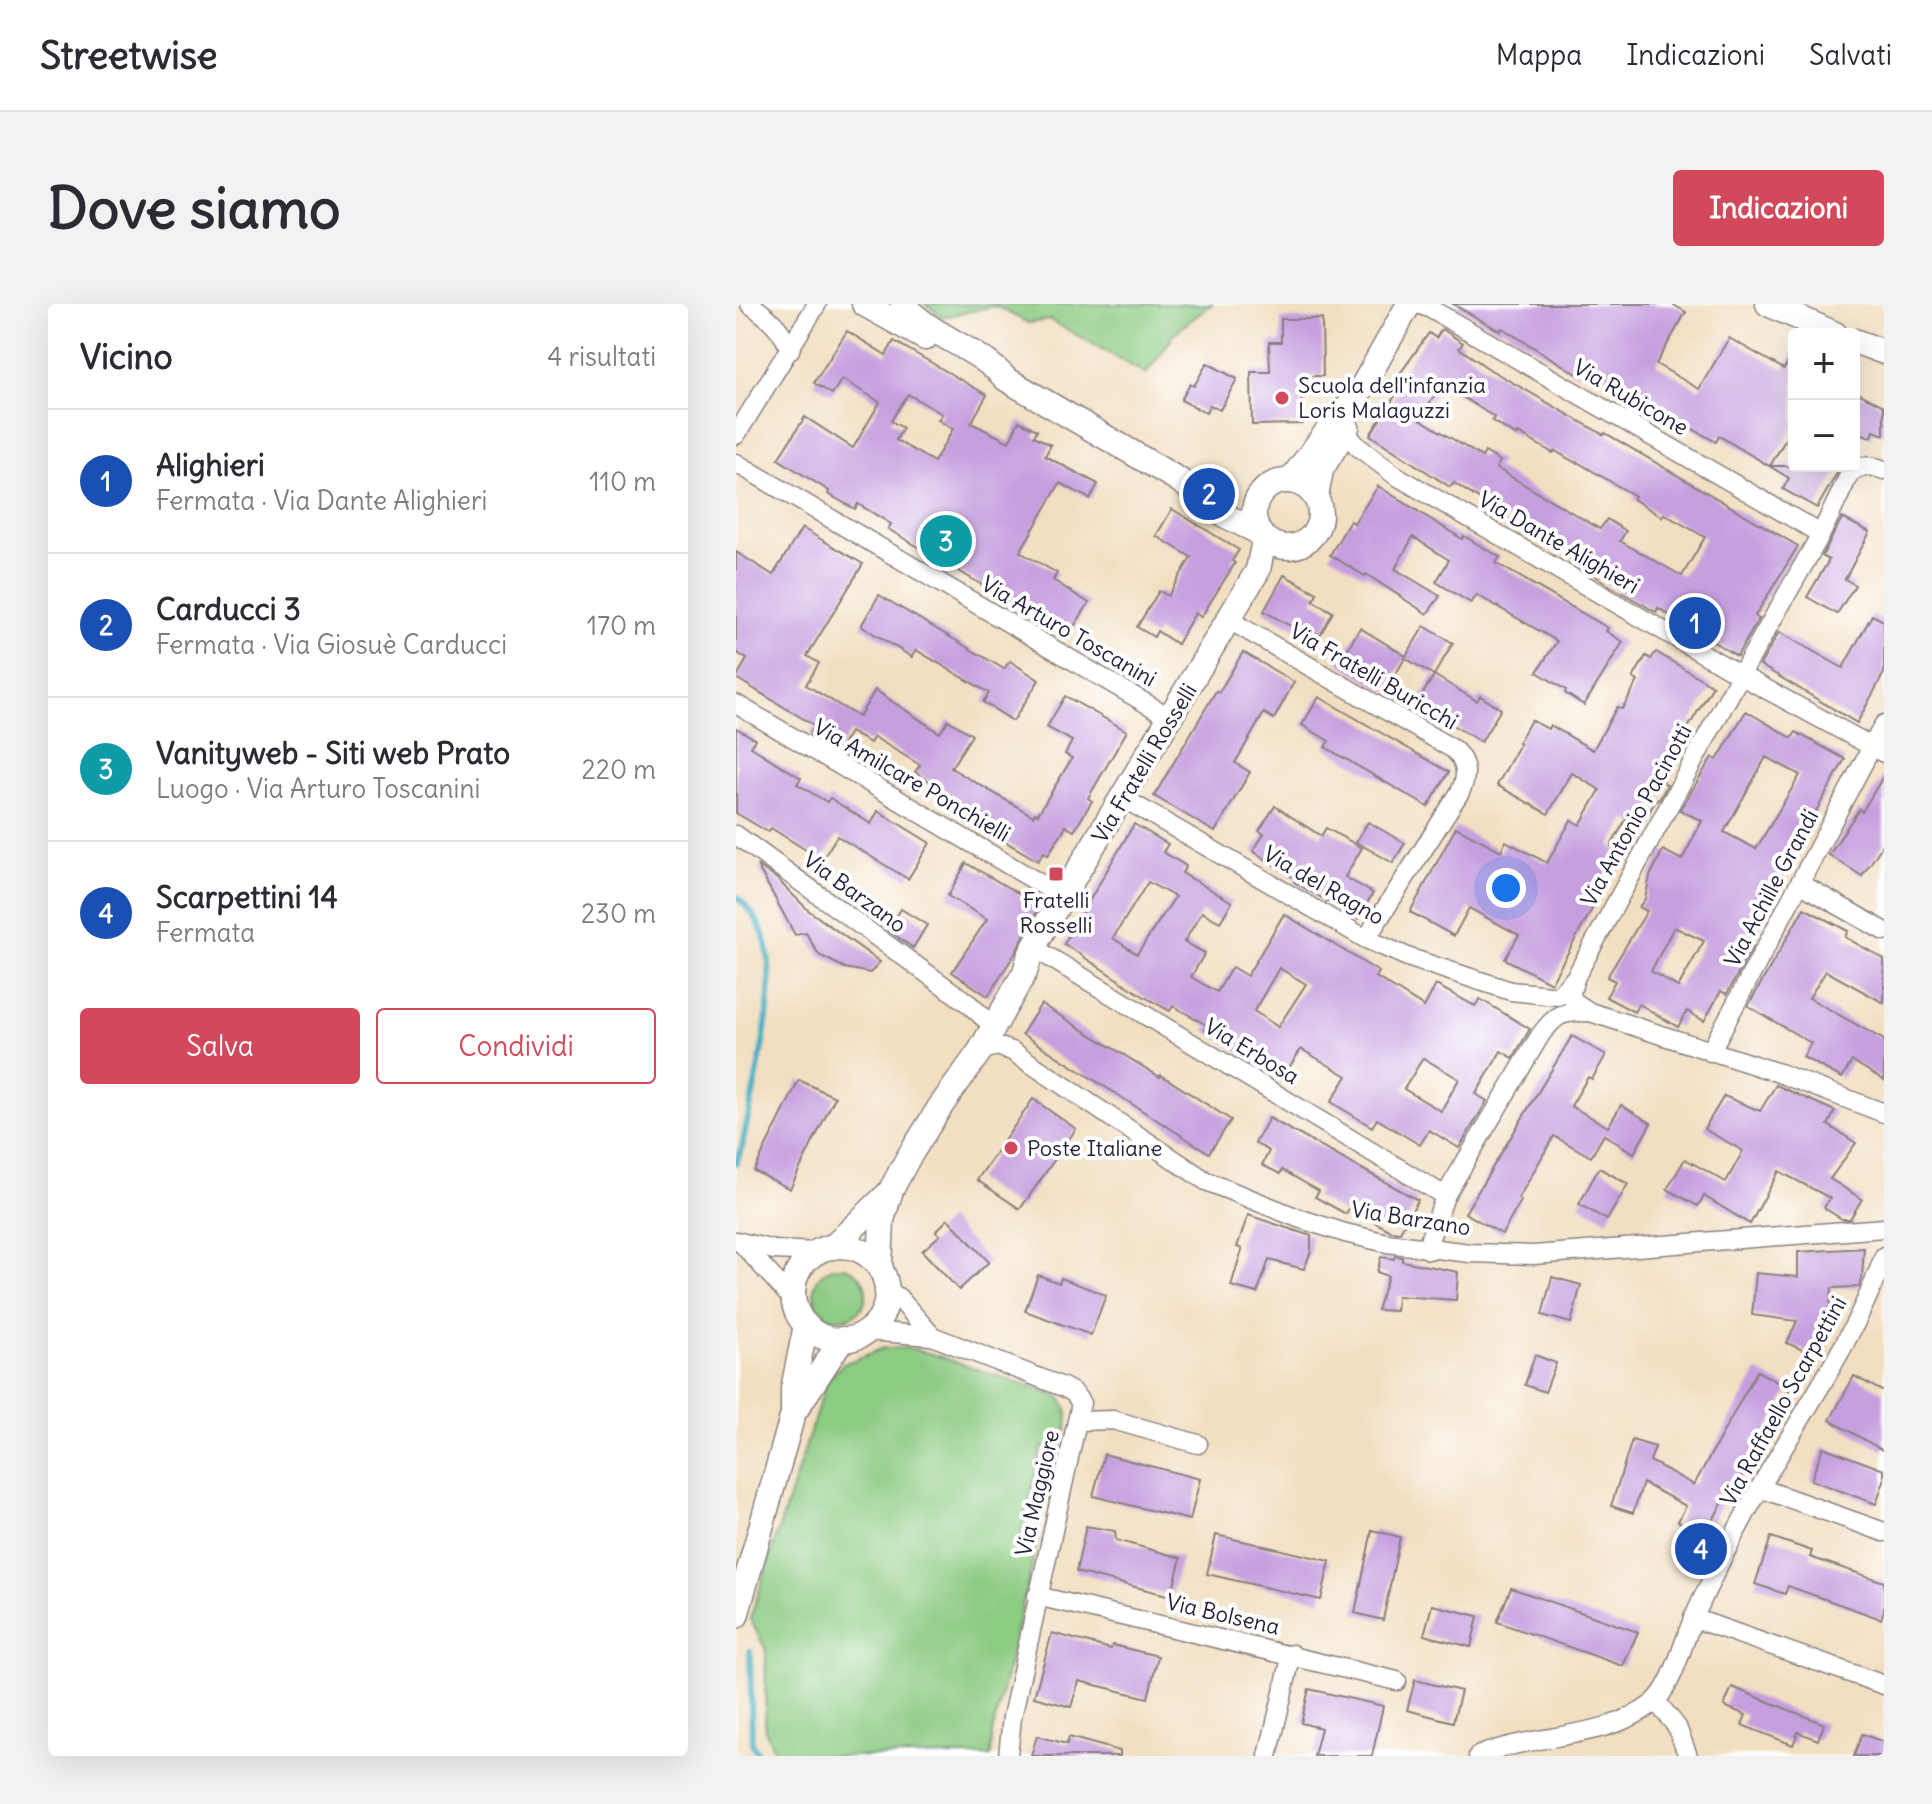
<!DOCTYPE html>
<html lang="it">
<meta charset="utf-8">
<style>
:root{--surface:#fff;--page:#f2f2f3;--text:#2b2b33;--muted:#7c7c81;--line:#e1e1e2;--accent:#d1495b}
body{margin:0;font-family:Delius,sans-serif;background:var(--page);color:var(--text)}
.controls{position:absolute;right:24px;top:24px;display:grid;overflow:hidden;border-radius:8px;box-shadow:0 8px 32px #0002}
.controls button{width:72px;height:72px;display:grid;place-items:center;padding:0;border:0;border-bottom:2px solid var(--line);background:var(--surface);color:var(--text);font:40px sans-serif}
.you{position:absolute;left:770px;top:584px;width:28px;height:28px;margin:-20px;border:6px solid #fff;border-radius:50%;background:#1a73e8;box-shadow:0 0 0 12px #1a73e833}
.badge{display:grid;place-items:center;width:52px;height:52px;border-radius:50%;background:var(--accent);color:#fff;font-size:26px;font-weight:700}
.pin{position:absolute;translate:-50% -50%;border:4px solid #fff;box-shadow:0 2px 8px #0006}
.list{margin:0;padding:0;list-style:none}
h2{display:flex;justify-content:space-between;align-items:center;height:104px;margin:0;padding:0 32px;font-size:34px}
h2 small{font-size:26px;font-weight:400;color:var(--muted)}
.list li{display:grid;grid-template-columns:52px 1fr auto;gap:24px;align-items:center;box-sizing:border-box;height:144px;padding:0 32px;border-top:2px solid var(--line)}
.list b{display:block;font-size:30px;white-space:nowrap}
.list p{margin:0;font-size:26px;white-space:nowrap;color:var(--muted)}
.list em{font-size:26px;font-style:normal;color:var(--muted)}
.actions{display:flex;gap:16px;padding:24px 32px}
.actions a{flex:1;padding:18px 0;border:2px solid var(--accent);border-radius:8px;text-align:center;font-size:28px;color:var(--accent)}
.actions .main{background:var(--accent);color:#fff}
.map{position:relative;flex:none;width:1148px;height:1452px;overflow:hidden;border-radius:8px}
header{display:flex;align-items:center;gap:48px;box-sizing:border-box;height:112px;padding:0 40px;background:var(--surface);border-bottom:2px solid var(--line)}
header strong{font-size:38px}
nav{display:flex;gap:44px;margin-inline-start:auto;font-size:28px}
.intro{display:flex;align-items:center;justify-content:space-between;box-sizing:border-box;height:192px;padding:0 48px}
h1{margin:0;font-size:56px}
.button{padding:20px 36px;border-radius:8px;background:var(--accent);color:#fff;font-size:28px;font-weight:700}
main{display:flex;gap:48px;padding:0 48px}
aside{flex:1;background:var(--surface);border-radius:8px;box-shadow:0 8px 32px #0002}
.map>svg:first-child{display:block}
.green{fill:#8ccb82;stroke:#57765e;stroke-width:2}
.lines{fill:none;stroke-linecap:round;stroke-linejoin:round}
.stream{stroke:#43aec2;stroke-width:6}
.building{fill:#c69fdf;fill-rule:evenodd}
.minor-casing{stroke:#8a807e;stroke-width:21}
.tertiary-casing{stroke:#8a807e;stroke-width:27}
.minor{stroke:#fff;stroke-width:18}
.tertiary{stroke:#fff;stroke-width:24}
.poi-dot{fill:#d1495b;stroke:#fff;stroke-width:3}
.labels{text-anchor:middle;stroke-width:8;stroke-linejoin:round;paint-order:stroke}
.poi-label{font-size:22px;fill:#22223b;stroke:#fff;text-anchor:start}
.street-label{font-size:22px;fill:#22223b;stroke:#fff}
</style>
<header>
<strong>Streetwise</strong>
<nav><a>Mappa</a><a>Indicazioni</a><a>Salvati</a></nav>
</header>
<div class="intro"><h1>Dove siamo</h1><a class="button">Indicazioni</a></div>
<main>
<aside>
<h2>Vicino<small>4 risultati</small></h2>
<ul class="list">
<li><span class="badge" style="background:#1a4fb4">1</span><div><b>Alighieri</b><p>Fermata · Via Dante Alighieri</p></div><em>110 m</em></li>
<li><span class="badge" style="background:#1a4fb4">2</span><div><b>Carducci 3</b><p>Fermata · Via Giosuè Carducci</p></div><em>170 m</em></li>
<li><span class="badge" style="background:#0f9aa8">3</span><div><b>Vanityweb - Siti web Prato</b><p>Luogo · Via Arturo Toscanini</p></div><em>220 m</em></li>
<li><span class="badge" style="background:#1a4fb4">4</span><div><b>Scarpettini 14</b><p>Fermata</p></div><em>230 m</em></li>
</ul>
<div class="actions"><a class="main">Salva</a><a>Condividi</a></div>
</aside>
<div class="map">
<svg width="1148" height="1452" viewBox="0 0 1148 1452">
<rect width="100%" height="100%" fill="#fff"/>
<filter id="ink" filterUnits="userSpaceOnUse"><feTurbulence type="fractalNoise" baseFrequency=".0125" numOctaves="2"/><feDisplacementMap in="SourceGraphic" scale="16" xChannelSelector="R" yChannelSelector="G"/><feConvolveMatrix kernelMatrix="1 2 1 2 8 2 1 2 1" color-interpolation-filters="sRGB"/></filter>
<filter id="wash" filterUnits="userSpaceOnUse"><feTurbulence type="fractalNoise" baseFrequency=".006" numOctaves="4" result="noise"/><feDisplacementMap in="SourceGraphic" scale="32" xChannelSelector="R" yChannelSelector="G"/><feGaussianBlur stdDeviation="1.8" result="paint"/><feColorMatrix in="noise" values="0 0 0 0 0 0 0 0 0 0 0 0 0 0 0 0 0 1.4 0 .05"/><feComposite in="paint" operator="in"/></filter>
<g filter="url(#wash)">
<rect width="100%" height="100%" fill="#f2dfc1"/>
<!-- green -->
<g class="green">
<polygon points="189,0 476,0 442,26 410,70 314,16 292,19 260,2 206,13"/>
<circle cx="104" cy="989" r="26"/>
<path d="M148,1044H173L196,1050L322,1092C340,1107 329,1129 324,1147L306,1143L285,1230L302,1235L256,1430L255,1452H41L29,1426L30,1346L14,1315L91,1076L107,1060Z"/>
</g>
<g class="lines">
<!-- stream -->
<g class="stream">
<path d="M0,592C11,602 20,613 26,627C48,678 16,788 6,843L0,859"/>
<polyline points="14,1347 16,1440 24,1452"/>
</g>
</g>
<g id="blocks">
<!-- building -->
<g class="building">
<polygon points="717,0 936,0 950,8 920,60 963,85 993,34 1048,65 1058,48 1058,121 1034,162 1105,162 1081,204 1047,185 1053,174 983,132 980,138 846,62 841,70 766,24 764,27"/>
<polygon points="545,15 586,15 587,72 565,72 566,120 516,121 515,68 534,68 533,38 545,38"/>
<path d="M706,25L727,39L723,44L753,65L868,131L869,129L1062,242L1019,312L1023,315L1001,352L922,304L920,308L871,280L842,260L844,257L796,226L795,229L718,179L714,183L634,131L668,78L661,74L693,29L700,34ZM706,80L758,113L756,117L781,132L782,129L817,149L819,147L840,159L841,158L899,192L897,195L926,213L928,210L969,233L946,272L884,237L890,227L871,215L864,225L760,164L764,157L749,148L746,153L684,115Z"/>
<path d="M111,27L150,51L158,37L251,91L235,119L273,138L283,117L301,126L298,132L315,141L309,152L362,180L354,195L324,179L284,248L321,269L317,276L353,299L332,332L152,225L155,220L122,200L119,205L92,190L93,187L42,155L69,113L117,144L144,98L106,75L96,90L78,79ZM172,90L206,110L202,116L217,125L198,158L160,136L167,124L155,117Z"/>
<polygon points="471,59 501,75 484,106 474,101 470,109 445,96 454,80 458,82"/>
<polygon points="1118,87 1148,102 1148,131 1138,127 1135,134 1118,126"/>
<polygon points="642,182 726,235 728,232 764,253 760,259 872,324 870,327 887,338 848,401 829,389 830,386 801,368 821,337 741,291 735,299 700,278 713,256 677,233 659,265 704,292 691,310 630,270 629,272 594,251 614,217 618,219"/>
<polygon points="436,205 503,246 496,257 499,259 465,313 459,309 441,340 421,327 418,333 401,323 423,287 432,292 455,253 420,232"/>
<polygon points="1106,214 1134,228 1109,275 1119,281 1101,310 1071,293 1093,256 1086,252"/>
<polygon points="66,224 127,260 71,352 83,359 70,381 123,413 139,386 204,429 212,416 236,431 215,464 297,512 299,509 302,510 336,454 329,450 336,437 311,423 329,392 391,427 352,494 356,497 338,527 330,522 312,551 308,548 302,557 209,502 215,491 179,468 184,461 138,433 134,439 114,428 103,446 74,429 79,422 0,374 11,355 0,348 0,248 37,271"/>
<polygon points="548,271 581,289 577,297 597,308 581,337 528,307"/>
<polygon points="143,291 268,365 274,357 303,376 277,417 247,398 253,389 180,346 176,353 125,322"/>
<polygon points="1136,311 1148,317 1148,369 1121,419 1024,361 1043,328 1107,364"/>
<polygon points="688,322 717,339 698,371 669,354 650,387 603,359 624,324 670,352"/>
<polygon points="507,348 558,378 538,415 528,409 499,459 514,468 479,528 418,492 480,387 483,388"/>
<polygon points="920,348 977,382 944,437 947,439 927,478 931,481 923,496 921,495 904,523 890,515 875,542 883,547 861,586 865,589 815,679 769,655 783,631 733,604 718,632 674,608 720,523 765,547 770,537 811,559 835,516 844,521 864,486 836,469 812,510 761,481 784,440 782,439 795,416 812,425 814,421 857,446 881,403 886,405 902,377 897,374 910,352 915,355"/>
<polygon points="698,371 741,397 744,392 765,405 745,438 681,400"/>
<polygon points="583,393 713,468 692,503 589,443 593,437 566,421"/>
<path d="M1010,407L1056,434L1060,428L1109,455L1078,511L1080,512L1031,596L1011,638L1017,642L991,690L985,687L968,717L951,707L942,723L903,700L898,708L870,693L879,677L871,673L911,607L903,603L909,595L914,572L927,546L946,556L966,517L944,506L976,453L981,456ZM1030,453L1064,471L1020,545L988,528ZM938,623L968,637L942,683L915,667Z"/>
<polygon points="0,424 19,435 15,443 65,474 61,480 91,498 94,494 135,520 142,507 194,539 172,575 101,532 86,556 35,524 32,528 0,509"/>
<polygon points="1148,471 1148,539 1126,572 1093,551 1123,505 1126,508"/>
<polygon points="539,502 585,532 590,524 626,544 609,573 637,589 622,615 558,578 560,575 517,547 528,530 523,527"/>
<polygon points="632,518 669,539 657,559 620,538"/>
<path d="M398,520L432,540L427,548L450,562L446,569L496,598L484,618L466,608L448,638L469,649L455,673L481,688L496,663L511,672L548,610L643,668L640,673L688,703L700,681L739,702L744,695L794,725L777,754L765,747L740,790L751,797L723,844L693,826L684,841L641,815L636,823L595,798L611,772L565,745L545,776L469,726L472,722L437,702L434,707L407,692L328,640ZM412,578L439,593L401,650L377,634ZM543,664L570,680L542,723L518,707ZM687,754L723,775L705,807L668,785Z"/>
<polygon points="230,559 304,602 278,651 252,692 216,668 251,615 212,592"/>
<polygon points="21,561 41,575 72,606 144,658 134,669 109,664 83,651 70,629 59,631"/>
<polygon points="1068,604 1112,627 1109,633 1148,655 1148,699 1090,667 1073,694 1148,736 1148,776 1116,757 1106,774 1067,753 1075,739 1012,702"/>
<polygon points="165,605 191,621 177,644 152,626"/>
<polygon points="305,700 424,773 425,771 495,816 473,849 286,730"/>
<polygon points="836,732 870,751 856,775 852,773 835,802 872,823 885,801 915,819 898,849 868,831 855,853 818,832 782,895 785,897 766,930 729,909"/>
<polygon points="63,776 99,793 54,885 18,867"/>
<polygon points="1040,781 1099,807 1092,821 1120,839 1094,875 1126,895 1114,915 1106,915 1088,904 1094,894 1043,867 1014,920 968,892 962,902 931,885 949,855 990,878 1007,847 968,825 988,792 1024,807"/>
<polygon points="297,795 340,825 284,905 241,876"/>
<polygon points="533,814 682,896 664,928 655,927 613,904 610,910 579,893 583,887 546,866 544,870 526,861 533,847 519,839"/>
<polygon points="863,864 892,880 871,916 843,900"/>
<polygon points="512,911 575,932 575,947 568,965 533,956 521,989 495,982 506,945 501,943"/>
<polygon points="212,915 253,958 223,986 186,947 204,931 200,927"/>
<polygon points="1128,944 1126,975 1123,983 1096,984 1092,1017 1097,1019 1082,1053 1051,1039 1061,1017 1016,1011 1020,969 1062,973 1062,948"/>
<polygon points="659,952 666,953 666,957 722,968 720,996 661,992 660,1007 641,1006 652,972 641,968 645,953 658,955"/>
<polygon points="302,971 323,979 325,974 370,991 355,1031 289,1007"/>
<polygon points="816,973 845,981 835,1019 806,1011"/>
<polygon points="799,1051 820,1059 809,1088 789,1081"/>
<polygon points="1021,1067 1054,1085 996,1189 993,1187 968,1232 942,1217 950,1202 907,1179 897,1209 875,1202 896,1136 919,1143 914,1157 958,1181"/>
<polygon points="1118,1072 1148,1088 1148,1147 1094,1116"/>
<polygon points="1087,1143 1148,1166 1148,1177 1140,1200 1075,1176"/>
<polygon points="368,1150 464,1175 454,1216 357,1192"/>
<polygon points="350,1222 379,1227 380,1236 445,1254 435,1292 340,1268"/>
<polygon points="636,1226 664,1233 647,1316 619,1309"/>
<polygon points="480,1231 594,1257 585,1296 471,1270"/>
<polygon points="1035,1233 1076,1247 1074,1253 1148,1278 1148,1306 1145,1315 1052,1282 1049,1290 1019,1280"/>
<polygon points="775,1284 902,1328 887,1362 761,1318"/>
<polygon points="696,1301 742,1312 735,1343 688,1331"/>
<polygon points="316,1329 375,1345 376,1341 422,1352 412,1394 343,1377 335,1403 298,1393"/>
<polygon points="679,1376 725,1387 717,1418 671,1406"/>
<polygon points="996,1383 1088,1420 1082,1436 1062,1428 1057,1441 1006,1421 1010,1411 988,1402"/>
<polygon points="573,1385 647,1402 636,1452 578,1452 585,1424 565,1419"/>
<polygon points="1126,1430 1148,1438 1148,1452 1118,1452"/>
<polygon points="301,1432 331,1440 333,1433 384,1447 384,1452 295,1452"/>
</g>
</g>
</g>
<g filter="url(#ink)">
<use href="#blocks" fill-opacity="0" stroke="#8a807e" stroke-width="2"/>
<g class="lines">
<!-- minor casing -->
<g class="minor-casing">
<g id="minor">
<path d="M14,0C32,13 46,24 54,46"/>
<polyline points="681,0 693,4 1085,230"/>
<polyline points="609,127 621,142 659,171 1004,371 1148,449"/>
<polyline points="0,131 81,0"/>
<polyline points="0,159 435,414"/>
<path d="M493,316L717,445C731,458 732,472 724,488L630,635"/>
<polyline points="0,400 327,593"/>
<path d="M387,494L630,635L674,654L775,687L822,692L839,674L999,381L1085,230L1114,169C1126,160 1135,161 1148,166"/>
<polyline points="0,531 233,700 248,714"/>
<polyline points="1065,580 1148,627"/>
<polyline points="298,644 709,892"/>
<polyline points="839,674 834,692 840,699 854,708 1043,769 1148,809"/>
<polyline points="244,747 261,742 276,747 470,877 562,914 609,929 651,939 734,949 798,951 1148,924"/>
<polyline points="974,748 1148,420"/>
<polyline points="0,937 38,946 82,948"/>
<polyline points="7,941 58,997"/>
<path d="M693,946V937L709,892L805,730C822,709 825,708 852,708"/>
<polyline points="150,985 163,994 196,1032"/>
<polyline points="131,1027 196,1032 327,1083 338,1089 345,1099 276,1413 272,1452"/>
<polyline points="342,1117 377,1116 462,1140"/>
<polyline points="1024,1184 1148,1228"/>
<polyline points="301,1292 661,1377"/>
<polyline points="957,1314 1148,1381"/>
<polyline points="920,1397 941,1423 952,1452"/>
<polyline points="532,1452 556,1350"/>
<path d="M742,1452C796,1429 870,1436 916,1400C937,1384 947,1337 958,1313C978,1269 1001,1224 1025,1182C1068,1106 1119,1035 1148,952"/>
</g>
</g>
<!-- tertiary casing -->
<g class="tertiary-casing">
<g id="tertiary">
<polyline points="128,0 189,34"/>
<path d="M167,0C195,33 241,43 270,75L443,176L488,211L522,228"/>
<polyline points="1032,0 1099,30"/>
<polyline points="1118,37 1148,48"/>
<circle cx="551" cy="210" r="33"/>
<polyline points="554,177 595,122 620,94 673,0"/>
<polyline points="580,193 585,166 611,123"/>
<circle cx="104" cy="989" r="47"/>
<polyline points="97,943 154,888"/>
<polyline points="144,964 146,916 155,886 172,854 204,803 244,747 289,668 294,651 312,617 522,266 527,241 525,231"/>
<polyline points="57,1110 106,1035"/>
<polyline points="0,1312 57,1110 57,1085 70,1021"/>
</g>
</g>
<!-- minor -->
<use href="#minor" class="minor"/>
<!-- tertiary -->
<use href="#tertiary" class="tertiary"/>
</g>
</g>
<!-- markers -->
<g class="poi-dot">
<circle cx="546" cy="94" r="8"/>
<rect x="312" y="562" width="16" height="16" rx="4"/>
<circle cx="275" cy="844" r="8"/>
</g>
<g class="labels">
<!-- poi labels -->
<g class="poi-label">
<text x="562" y="89">Scuola dell'infanzia<tspan x="562" dy="25">Loris Malaguzzi</tspan></text>
<text x="320" y="604" text-anchor="middle">Fratelli<tspan x="320" dy="25">Rosselli</tspan></text>
<text x="291" y="852">Poste Italiane</text>
</g>
<!-- street labels -->
<g class="street-label">
<text transform="translate(895 93) rotate(30)" y="8">Via Rubicone</text>
<text transform="translate(823 238) rotate(30)" y="8">Via Dante Alighieri</text>
<text transform="translate(333 327) rotate(30)" y="8">Via Arturo Toscanini</text>
<text transform="translate(638 372) rotate(30)" y="8">Via Fratelli Buricchi</text>
<text transform="translate(408 459) rotate(-59)" y="8">Via Fratelli Rosselli</text>
<text transform="translate(176 476) rotate(30)" y="8">Via Amilcare Ponchielli</text>
<text transform="translate(900 511) rotate(-61)" y="8">Via Antonio Pacinotti</text>
<text transform="translate(588 581) rotate(30)" y="8">Via del Ragno</text>
<text transform="translate(1035 584) rotate(-62)" y="8">Via Achille Grandi</text>
<text transform="translate(119 588) rotate(36)" y="8">Via Barzano</text>
<text transform="translate(516 747) rotate(31)" y="8">Via Erbosa</text>
<text transform="translate(675 914) rotate(9)" y="8">Via Barzano</text>
<text transform="translate(1047 1097) rotate(-61)" y="8">Via Raffaello Scarpettini</text>
<text transform="translate(301 1189) rotate(-77)" y="8">Via Maggiore</text>
<text transform="translate(487 1310) rotate(13)" y="8">Via Bolsena</text>
</g>
</g>
</svg>
<div class="controls">
<button>+</button>
<button>−</button>
</div>
<div class="you"></div>
<div class="pin badge" style="left:959px;top:319px;background:#1a4fb4">1</div>
<div class="pin badge" style="left:473px;top:190px;background:#1a4fb4">2</div>
<div class="pin badge" style="left:210px;top:237px;background:#0f9aa8">3</div>
<div class="pin badge" style="left:965px;top:1245px;background:#1a4fb4">4</div>
</div>
</main>
